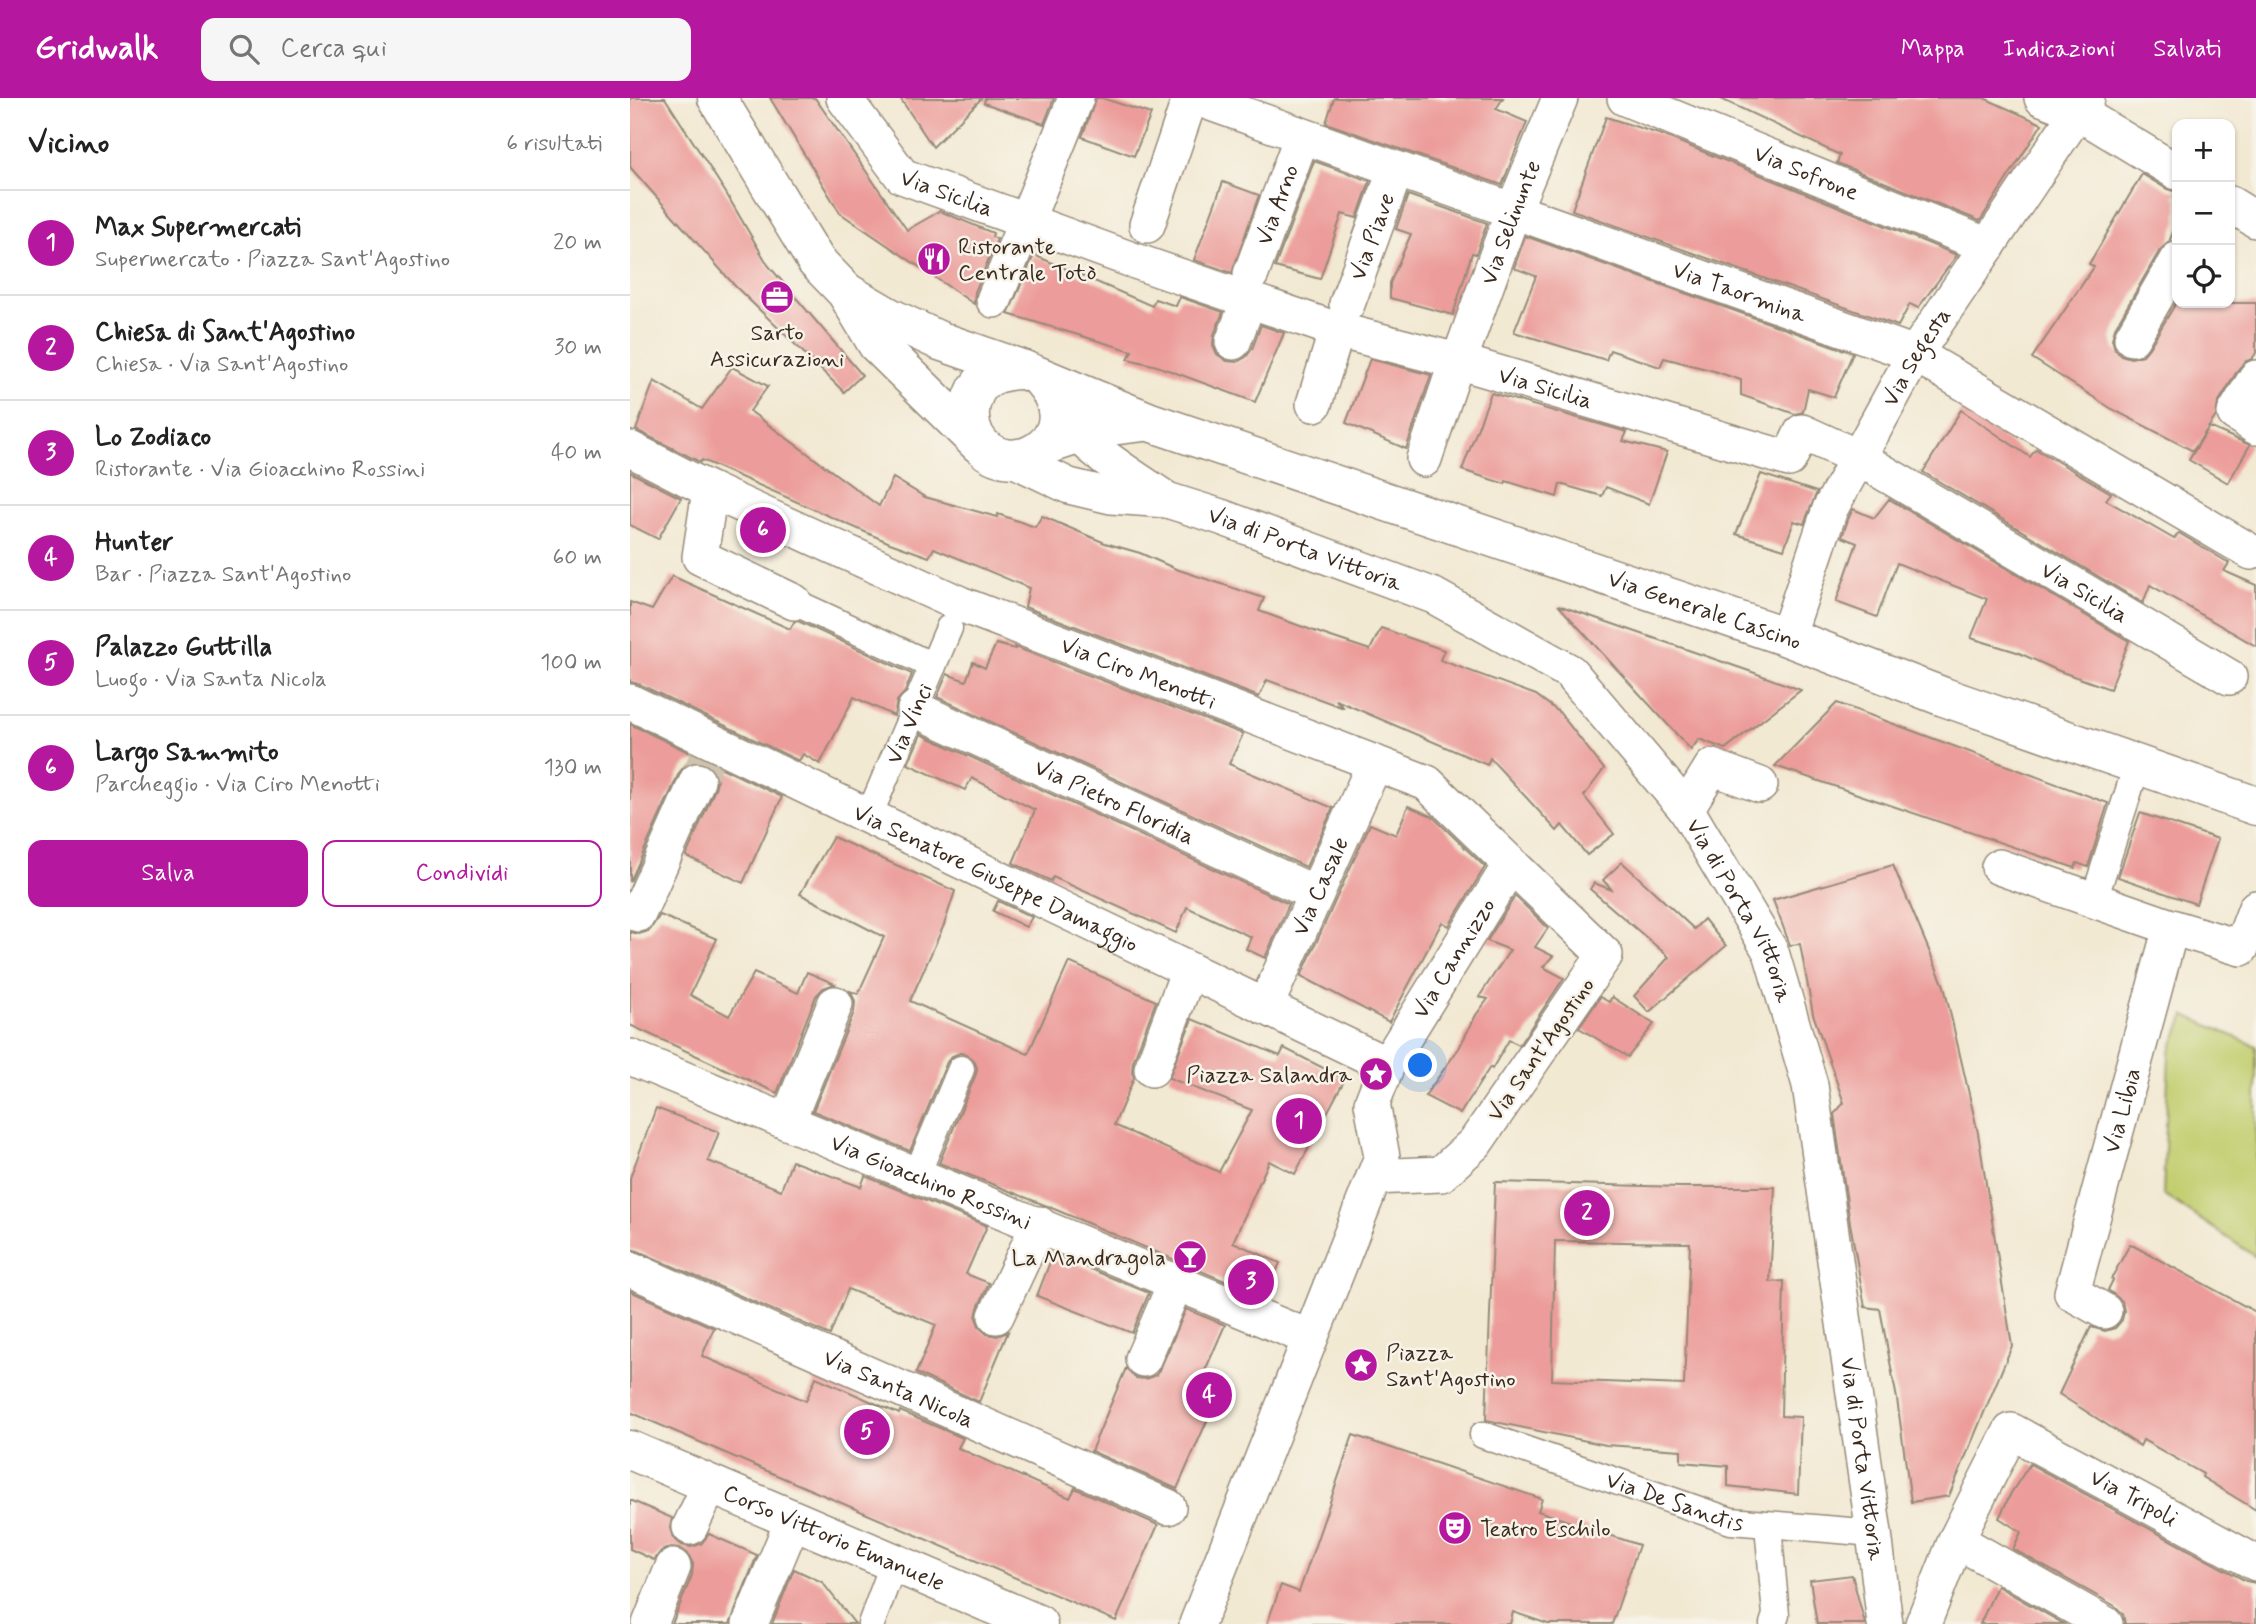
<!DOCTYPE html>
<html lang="it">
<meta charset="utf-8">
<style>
:root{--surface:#fff;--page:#f6f6f6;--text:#222;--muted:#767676;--line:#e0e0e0;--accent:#b5179e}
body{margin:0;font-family:Mynerve,sans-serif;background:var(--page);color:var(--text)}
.controls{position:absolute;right:21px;top:21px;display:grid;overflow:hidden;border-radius:14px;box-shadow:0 2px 5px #0004}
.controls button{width:63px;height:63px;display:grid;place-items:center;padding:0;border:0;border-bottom:2px solid var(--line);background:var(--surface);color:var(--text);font:35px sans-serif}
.you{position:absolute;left:791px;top:968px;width:24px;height:24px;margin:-18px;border:5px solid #fff;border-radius:50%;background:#1a73e8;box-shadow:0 0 0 10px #1a73e833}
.badge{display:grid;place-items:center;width:46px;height:46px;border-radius:50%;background:var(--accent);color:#fff;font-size:23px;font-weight:700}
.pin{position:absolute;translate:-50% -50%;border:4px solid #fff;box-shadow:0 2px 7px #0006}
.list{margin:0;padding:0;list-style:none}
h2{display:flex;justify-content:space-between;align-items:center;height:91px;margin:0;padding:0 28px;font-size:30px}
h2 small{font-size:23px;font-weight:400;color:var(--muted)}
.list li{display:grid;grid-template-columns:46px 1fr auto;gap:21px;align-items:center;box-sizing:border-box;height:105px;padding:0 28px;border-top:2px solid var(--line)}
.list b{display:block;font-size:26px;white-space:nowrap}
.list p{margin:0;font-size:23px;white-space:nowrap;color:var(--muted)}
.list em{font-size:23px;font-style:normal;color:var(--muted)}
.actions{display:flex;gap:14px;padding:21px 28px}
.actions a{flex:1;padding:16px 0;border:2px solid var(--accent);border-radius:14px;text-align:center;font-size:24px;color:var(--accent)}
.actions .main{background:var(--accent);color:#fff}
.icon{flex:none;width:38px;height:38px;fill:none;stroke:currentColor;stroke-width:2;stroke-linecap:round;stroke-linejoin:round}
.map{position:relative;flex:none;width:1626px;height:1526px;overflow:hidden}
header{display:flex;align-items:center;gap:42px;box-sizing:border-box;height:98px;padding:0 35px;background:var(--accent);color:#fff}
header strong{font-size:33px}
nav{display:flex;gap:38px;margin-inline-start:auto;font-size:24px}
.search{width:490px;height:63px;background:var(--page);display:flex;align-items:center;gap:18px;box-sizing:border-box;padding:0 24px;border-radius:14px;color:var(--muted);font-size:26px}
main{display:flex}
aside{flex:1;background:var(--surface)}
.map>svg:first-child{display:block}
.green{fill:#c2ce70;stroke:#7e7c47;stroke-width:2}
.building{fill:#ec9c9a;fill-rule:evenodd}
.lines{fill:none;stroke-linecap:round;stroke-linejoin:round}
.minor-tunnel{stroke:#cdc3af;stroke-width:35;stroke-dasharray:35 18;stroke-linecap:butt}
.pedestrian-casing{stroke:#968a78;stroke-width:29}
.minor-casing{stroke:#968a78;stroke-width:38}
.tertiary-casing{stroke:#968a78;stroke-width:41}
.pedestrian{stroke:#fff;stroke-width:26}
.minor{stroke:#fff;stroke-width:35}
.tertiary{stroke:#fff;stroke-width:38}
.labels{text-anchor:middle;stroke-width:5;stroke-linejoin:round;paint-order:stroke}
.street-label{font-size:23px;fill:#3b2a1e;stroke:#f7f3e8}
.poi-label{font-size:23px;fill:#3b2a1e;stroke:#f7f3e8;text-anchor:start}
</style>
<header>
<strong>Gridwalk</strong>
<div class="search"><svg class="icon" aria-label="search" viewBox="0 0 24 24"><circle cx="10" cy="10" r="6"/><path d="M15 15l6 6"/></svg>Cerca qui</div>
<nav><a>Mappa</a><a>Indicazioni</a><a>Salvati</a></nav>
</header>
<main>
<aside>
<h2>Vicino<small>6 risultati</small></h2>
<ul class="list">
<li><span class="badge">1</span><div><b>Max Supermercati</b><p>Supermercato · Piazza Sant'Agostino</p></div><em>20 m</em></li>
<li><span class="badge">2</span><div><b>Chiesa di Sant'Agostino</b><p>Chiesa · Via Sant'Agostino</p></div><em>30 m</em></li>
<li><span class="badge">3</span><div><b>Lo Zodiaco</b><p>Ristorante · Via Gioacchino Rossini</p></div><em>40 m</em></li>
<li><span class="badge">4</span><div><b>Hunter</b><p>Bar · Piazza Sant'Agostino</p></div><em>60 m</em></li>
<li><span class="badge">5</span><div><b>Palazzo Guttilla</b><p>Luogo · Via Santa Nicola</p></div><em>100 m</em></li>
<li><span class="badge">6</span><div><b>Largo Sammito</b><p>Parcheggio · Via Ciro Menotti</p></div><em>130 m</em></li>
</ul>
<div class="actions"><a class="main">Salva</a><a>Condividi</a></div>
</aside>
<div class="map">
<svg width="1626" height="1526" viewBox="0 0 1626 1526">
<rect width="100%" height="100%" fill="#f7f3e8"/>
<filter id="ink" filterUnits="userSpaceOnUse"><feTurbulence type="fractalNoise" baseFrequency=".0143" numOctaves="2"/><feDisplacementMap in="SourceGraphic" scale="14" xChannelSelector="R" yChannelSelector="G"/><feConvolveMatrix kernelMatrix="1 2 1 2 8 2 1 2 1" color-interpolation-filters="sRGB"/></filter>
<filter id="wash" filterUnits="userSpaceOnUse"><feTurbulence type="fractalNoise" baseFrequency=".00686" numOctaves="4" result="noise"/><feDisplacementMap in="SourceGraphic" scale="28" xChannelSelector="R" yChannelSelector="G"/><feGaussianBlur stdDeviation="1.57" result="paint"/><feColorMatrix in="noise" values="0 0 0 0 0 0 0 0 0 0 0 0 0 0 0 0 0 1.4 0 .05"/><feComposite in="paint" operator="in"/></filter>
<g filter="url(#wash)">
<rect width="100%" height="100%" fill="#f2e9d3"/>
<!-- green -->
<polygon class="green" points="1555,917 1626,948 1626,1159 1533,1096 1539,956"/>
<g id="blocks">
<!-- building -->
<g class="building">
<polygon points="0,0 35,0 96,95 138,167 232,277 214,294 105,188 0,69"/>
<polygon points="140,0 185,0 277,132 310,113 363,135 362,139 367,141 345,194 344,206 210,115"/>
<polygon points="270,0 352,0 303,49"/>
<polygon points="355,0 424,0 414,26 354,5"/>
<polygon points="466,0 472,0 521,16 504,58 452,39"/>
<polygon points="704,0 873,0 866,11 897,24 872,87 696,25"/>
<polygon points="1089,0 1354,0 1412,26 1350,123 1207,65 1210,57"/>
<polygon points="976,19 1032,37 1327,157 1288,210 1280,206 1268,228 942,112"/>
<polygon points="684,63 740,83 727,120 712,116 690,181 645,169"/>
<polygon points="1512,76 1537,91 1547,94 1544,99 1547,101 1547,124 1539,144 1530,152 1485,230 1482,241 1485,251 1491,257 1501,260 1513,257 1519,250 1546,205 1626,205 1626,255 1622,261 1616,263 1609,270 1588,305 1586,318 1563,353 1482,311 1402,260 1464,169 1459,166"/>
<polygon points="593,84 629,97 602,175 564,162"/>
<polygon points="778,97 857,125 846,156 842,155 823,217 760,200 760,185 781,136 766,131"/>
<polygon points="895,138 1223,255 1204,299 1178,291 1173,314 1165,316 1111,297 1111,282 1084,273 1034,260 1030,269 980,252 976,262 884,234 906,178 884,170"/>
<polygon points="404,157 522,208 525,201 546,208 550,199 593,214 584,237 583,247 587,256 597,263 607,264 616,259 622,251 631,227 654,235 625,304 527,268 498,261 502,253 378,216"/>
<polygon points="740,261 801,277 776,351 716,325"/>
<polygon points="102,269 138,288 120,313 249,408 263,380 295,399 367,419 368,416 405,429 412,418 475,445 510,455 546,471 634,500 629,513 698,538 740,552 751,530 814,552 810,562 906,597 929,614 974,671 954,698 984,736 957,757 932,727 927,733 860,660 857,667 706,602 714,610 637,582 629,599 395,509 399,490 304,450 299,459 260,445 72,362 70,364 6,332 24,283 72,311"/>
<polygon points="861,295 997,334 993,343 1037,354 1019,406 976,389 972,398 930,386 927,399 876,383 875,386 832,372"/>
<polygon points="1331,312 1400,359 1406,351 1481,395 1476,402 1544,441 1549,435 1599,465 1594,473 1626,487 1626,548 1520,487 1513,505 1293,374"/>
<polygon points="1579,329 1620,347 1598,385 1559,362"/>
<polygon points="0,374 51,400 28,441 0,427"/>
<polygon points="1131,376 1187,394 1174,426 1164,423 1154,451 1106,436"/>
<polygon points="1259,401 1499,543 1480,591 1429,573 1387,554 1341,540 1357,501 1267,465 1247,519 1206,504 1227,445 1212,439 1219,419 1223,411 1244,420"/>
<polygon points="42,478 160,531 164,524 168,523 282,576 275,594 267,603 264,618 224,599 190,666 173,656 169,663 9,586 0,584 0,504 22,512"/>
<polygon points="928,507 1122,574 1171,592 1095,651 1069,641 1061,652"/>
<polygon points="366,546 385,551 385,549 613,636 599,666 703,710 676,769 307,599 317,576 336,583 343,564 355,570"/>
<polygon points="1207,605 1478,705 1458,769 1447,765 1445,770 1145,668"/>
<polygon points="0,626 152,699 113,785 56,758 85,691 87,682 83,671 74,664 66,663 56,666 49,675 0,784"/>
<polygon points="291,636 659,806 635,860 616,851 621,839 557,809 546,835 423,779 421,783 383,765 405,712 342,680 335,692 278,666"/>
<polygon points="778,708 802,718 855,769 819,828 812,824 759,924 671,878 740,726 766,737"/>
<polygon points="1510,715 1588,741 1566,806 1488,779"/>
<polygon points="203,739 325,793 314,827 280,903 398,956 439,864 526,903 503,964 502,974 504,980 484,1027 589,1074 622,1012 539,980 562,921 650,958 654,950 715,981 665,1076 639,1063 603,1144 650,1165 635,1200 417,1108 309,1065 346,976 347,970 344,962 336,956 330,955 322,958 317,964 280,1053 183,1013 224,914 225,903 220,893 228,896 254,839 170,796"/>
<polygon points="992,764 1064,831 1074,821 1096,848 1019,914 1004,898 1039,859 960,791 964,785 982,792 973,782"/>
<polygon points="1263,767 1314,888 1348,1035 1382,1248 1319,1398 1281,1404 1267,1301 1250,1211 1235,1209 1220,1125 1204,1016 1214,1005 1183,916 1170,846 1160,847 1143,802"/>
<polygon points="885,798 918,830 905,849 923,858 913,869 934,880 889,947 879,942 862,971 860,969 830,1016 795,998 829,950 846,917 858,901 849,899 880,852 857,843"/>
<polygon points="368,803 402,819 396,829 363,813"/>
<polygon points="30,817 87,841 60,897 99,918 124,875 168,895 177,874 205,886 193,890 186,898 147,995 0,927 0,834 9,836 19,833"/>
<polygon points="970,899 979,904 982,899 1024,926 998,959 949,930"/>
<polygon points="26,1010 89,1034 78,1063 151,1092 162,1063 231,1089 235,1078 357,1128 336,1176 359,1185 348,1210 346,1220 350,1230 357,1236 367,1238 378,1234 349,1304 286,1275 306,1227 218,1191 200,1237 8,1153 0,1151 0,1080"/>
<path d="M865,1084L1051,1089H1145L1140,1184L1154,1183L1151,1318L1171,1319L1168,1396L1098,1388V1368L1051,1364V1352L976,1347L856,1322ZM925,1143L1060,1145L1054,1287L922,1282Z"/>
<polygon points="1500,1146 1626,1214 1626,1412 1572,1379 1573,1376 1513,1342 1510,1348 1429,1296 1461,1229 1475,1233 1485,1230 1492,1222 1494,1213 1492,1203 1478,1192 1483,1182 1481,1181"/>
<polygon points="423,1156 519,1195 502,1235 407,1198"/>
<polygon points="0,1193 84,1230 72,1258 176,1303 186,1279 269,1316 270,1313 333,1340 328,1350 440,1400 445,1390 528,1427 486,1523 0,1314"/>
<polygon points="556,1211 595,1227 560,1307 580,1316 547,1391 461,1353 496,1270 506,1280 516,1281 526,1277 531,1269"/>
<polygon points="723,1337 912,1401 908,1413 1009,1447 982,1526 918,1526 883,1514 880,1526 637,1526 651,1487 669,1494"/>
<polygon points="1400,1366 1616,1483 1626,1485 1626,1526 1495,1526 1493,1516 1485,1508 1383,1451 1391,1434 1369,1420 1381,1395"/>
<polygon points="0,1402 42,1420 40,1430 43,1440 52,1447 61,1449 71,1446 79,1436 127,1457 100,1526 42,1526 62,1477 63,1466 58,1456 50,1450 41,1449 31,1453 24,1462 0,1451"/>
<polygon points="164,1471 192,1484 225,1526 142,1526"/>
<polygon points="1222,1477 1235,1526 1187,1526 1180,1482"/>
<polygon points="1367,1488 1434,1526 1350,1526"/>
</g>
</g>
</g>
<g filter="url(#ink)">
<use href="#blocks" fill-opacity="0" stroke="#968a78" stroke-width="2"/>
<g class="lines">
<!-- minor-tunnel -->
<polyline class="minor-tunnel" points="67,683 80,652"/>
<!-- pedestrian casing -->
<g class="pedestrian-casing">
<g id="pedestrian">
<polyline points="164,504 303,568"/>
<path id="s1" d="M238,720L319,530"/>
<polyline points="1464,802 1507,667"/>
<polyline points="287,1076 331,971"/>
<path id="s2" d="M853,1337L1101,1423L1244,1435"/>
<polyline points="1138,1427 1146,1517 1143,1526"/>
<polyline points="241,1526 264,1464"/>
</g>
</g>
<!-- minor casing -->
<g class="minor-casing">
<g id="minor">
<path id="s3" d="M214,0L272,78L505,163L707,232L827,263L1159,361L1172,334L1229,360L1599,579"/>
<path id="s4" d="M567,0L1285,256L1621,454"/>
<path id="s5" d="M995,0L1358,148"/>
<polyline points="1412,0 1448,14 1547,74"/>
<polyline points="1600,106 1626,122"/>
<polyline points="517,127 560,0"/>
<path id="s6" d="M621,176L672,38"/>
<polyline points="364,202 446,0"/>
<path id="s7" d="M717,206L766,71"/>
<polyline points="1502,240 1547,162"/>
<polyline points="603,244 619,202"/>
<path id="s8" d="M834,249L883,113L930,0"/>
<polyline points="1626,280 1605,315 1626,329"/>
<polyline points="684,306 707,232"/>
<path d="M432,317C459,353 497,375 534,400"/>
<path id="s9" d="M0,351L80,392L330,506L797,685L975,857L845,1045L811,1076L744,1079"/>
<path id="s10" d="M383,361L439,388L481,398L537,402L591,419L804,498L940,574L1056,711L1141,854L1180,987L1244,1435L1255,1526"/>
<polyline points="794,361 827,263"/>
<polyline points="80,392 70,459 164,504"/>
<path id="s11" d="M1157,539L1200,411L1285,256L1457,0"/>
<path id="s12" d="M0,604L757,967"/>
<path id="s13" d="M285,611L686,796"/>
<polyline points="1056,711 1082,669 1130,687"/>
<polyline points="1369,769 1541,829 1611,850 1626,810"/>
<polyline points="8,816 67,683"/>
<path id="s14" d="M635,909L745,665"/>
<path id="s15" d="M0,959L680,1240"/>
<polyline points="522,971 559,872"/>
<polyline points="157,1024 205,906"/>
<path id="s16" d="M0,1171L538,1409"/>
<path id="s17" d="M1474,1213L1442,1195L1541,829"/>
<polyline points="366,1218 409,1126"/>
<polyline points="513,1261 546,1184"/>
<polyline points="60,1429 80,1387"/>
<polyline points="1326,1442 1475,1526"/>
<polyline points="20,1526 43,1469"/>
<polyline points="120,1526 163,1422"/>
<path id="s18" d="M567,1526L752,1059L742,1005L757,967L881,766"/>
<path id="s19" d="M1293,1526L1326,1442L1381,1333L1626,1465"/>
</g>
</g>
<!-- tertiary casing -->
<g class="tertiary-casing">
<g id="tertiary">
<polyline points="87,0 186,163 216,194 247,246 349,346"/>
<path id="s20" d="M216,194L259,219L310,243L394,272L520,324L1157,539L1314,599L1626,708"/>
<path d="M394,272C374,272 352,276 344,297C338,311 338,324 345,338C373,391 465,342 411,281"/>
<polyline points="417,347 472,329 514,324"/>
<path id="s21" d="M0,1352L408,1526"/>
</g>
</g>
<!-- pedestrian -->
<use href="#pedestrian" class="pedestrian"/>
<!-- minor -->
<use href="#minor" class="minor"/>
<!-- tertiary -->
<use href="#tertiary" class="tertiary"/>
</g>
</g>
<!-- icons -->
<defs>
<g id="restaurant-disc" transform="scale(1.75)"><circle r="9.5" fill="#b5179e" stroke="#f7f3e8"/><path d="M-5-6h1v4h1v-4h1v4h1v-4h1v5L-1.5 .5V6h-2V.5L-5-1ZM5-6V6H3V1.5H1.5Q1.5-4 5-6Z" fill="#fff"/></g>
<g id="office-disc" transform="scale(1.75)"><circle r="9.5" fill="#b5179e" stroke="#f7f3e8"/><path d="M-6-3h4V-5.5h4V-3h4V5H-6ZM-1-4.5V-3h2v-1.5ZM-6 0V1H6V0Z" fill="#fff"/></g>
<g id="sight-disc" transform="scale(1.75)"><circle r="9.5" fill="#b5179e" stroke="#f7f3e8"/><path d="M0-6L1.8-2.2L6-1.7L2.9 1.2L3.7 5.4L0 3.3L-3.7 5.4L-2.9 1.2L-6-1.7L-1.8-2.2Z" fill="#fff"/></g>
<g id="bar-disc" transform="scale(1.75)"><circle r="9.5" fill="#b5179e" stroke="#f7f3e8"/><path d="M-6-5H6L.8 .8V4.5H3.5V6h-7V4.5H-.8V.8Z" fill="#fff"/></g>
<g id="theatre-disc" transform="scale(1.75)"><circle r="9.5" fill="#b5179e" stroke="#f7f3e8"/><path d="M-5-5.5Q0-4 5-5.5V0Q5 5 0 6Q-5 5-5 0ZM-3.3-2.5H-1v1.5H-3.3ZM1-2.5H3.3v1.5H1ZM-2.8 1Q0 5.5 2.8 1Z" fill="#fff"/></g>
</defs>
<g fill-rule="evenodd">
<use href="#restaurant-disc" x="304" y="161"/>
<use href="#office-disc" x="147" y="199"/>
<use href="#sight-disc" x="746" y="976"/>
<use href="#bar-disc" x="560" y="1159"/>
<use href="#sight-disc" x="731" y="1267"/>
<use href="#theatre-disc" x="825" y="1430"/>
</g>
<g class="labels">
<!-- street labels -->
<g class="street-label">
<text dy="8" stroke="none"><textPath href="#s5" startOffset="196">Via Sofrone</textPath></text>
<text dy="8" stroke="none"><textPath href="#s3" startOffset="145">Via Sicilia</textPath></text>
<text dy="8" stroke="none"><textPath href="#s6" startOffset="74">Via Arno</textPath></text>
<text dy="8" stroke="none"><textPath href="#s8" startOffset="133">Via Selinunte</textPath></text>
<text dy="8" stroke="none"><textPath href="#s7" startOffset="72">Via Piave</textPath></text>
<text dy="8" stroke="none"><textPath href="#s4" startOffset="576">Via Taormina</textPath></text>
<text dy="8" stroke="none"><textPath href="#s11" startOffset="310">Via Segesta</textPath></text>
<text dy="8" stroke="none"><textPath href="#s3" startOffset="775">Via Sicilia</textPath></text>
<text dy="8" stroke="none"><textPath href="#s10" startOffset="308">Via di Porta Vittoria</textPath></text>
<text dy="8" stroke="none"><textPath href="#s3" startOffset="1384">Via Sicilia</textPath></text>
<text dy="8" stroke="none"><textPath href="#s20" startOffset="917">Via Generale Cascino</textPath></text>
<text dy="8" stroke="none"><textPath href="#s9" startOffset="556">Via Ciro Menotti</textPath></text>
<text dy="8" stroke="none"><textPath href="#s1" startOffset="103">Via Vinci</textPath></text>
<text dy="8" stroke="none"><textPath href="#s13" startOffset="220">Via Pietro Floridia</textPath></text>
<text dy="8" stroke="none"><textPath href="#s12" startOffset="406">Via Senatore Giuseppe Damaggio</textPath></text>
<text dy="8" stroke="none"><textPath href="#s14" startOffset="133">Via Casale</textPath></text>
<text dy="8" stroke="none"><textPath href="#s10" startOffset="896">Via di Porta Vittoria</textPath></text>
<text dy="8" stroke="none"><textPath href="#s18" startOffset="724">Via Cannizzo</textPath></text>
<text transform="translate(910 951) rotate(-55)" y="8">Via Sant'Agostino</text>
<text dy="8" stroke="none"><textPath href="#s17" startOffset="226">Via Libia</textPath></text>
<text dy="8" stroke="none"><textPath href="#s15" startOffset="326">Via Gioacchino Rossini</textPath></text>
<text dy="8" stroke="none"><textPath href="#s16" startOffset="294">Via Santa Nicola</textPath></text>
<text dy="8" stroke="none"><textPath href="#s10" startOffset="1463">Via di Porta Vittoria</textPath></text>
<text dy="8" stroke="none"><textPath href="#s19" startOffset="352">Via Tripoli</textPath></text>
<text dy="8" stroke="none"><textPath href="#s2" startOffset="203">Via De Sanctis</textPath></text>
<text dy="8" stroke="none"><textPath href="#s21" startOffset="222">Corso Vittorio Emanuele</textPath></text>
</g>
<!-- poi labels -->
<g class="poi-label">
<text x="328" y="156">Ristorante<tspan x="328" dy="26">Centrale Totò</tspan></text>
<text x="147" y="242" text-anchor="middle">Sarto<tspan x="147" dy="26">Assicurazioni</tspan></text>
<text x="722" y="984" text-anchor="end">Piazza Salandra</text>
<text x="536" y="1167" text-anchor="end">La Mandragola</text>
<text x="756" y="1262">Piazza<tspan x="756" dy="26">Sant'Agostino</tspan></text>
<text x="850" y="1438">Teatro Eschilo</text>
</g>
</g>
</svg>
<div class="controls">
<button>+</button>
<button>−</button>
<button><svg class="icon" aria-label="locate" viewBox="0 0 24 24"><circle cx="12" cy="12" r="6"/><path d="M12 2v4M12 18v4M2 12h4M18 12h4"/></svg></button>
</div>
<div class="you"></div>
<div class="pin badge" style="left:669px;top:1023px">1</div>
<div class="pin badge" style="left:957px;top:1115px">2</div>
<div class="pin badge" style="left:621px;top:1184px">3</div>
<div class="pin badge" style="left:579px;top:1297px">4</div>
<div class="pin badge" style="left:237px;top:1334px">5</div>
<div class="pin badge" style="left:133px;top:432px">6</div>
</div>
</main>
